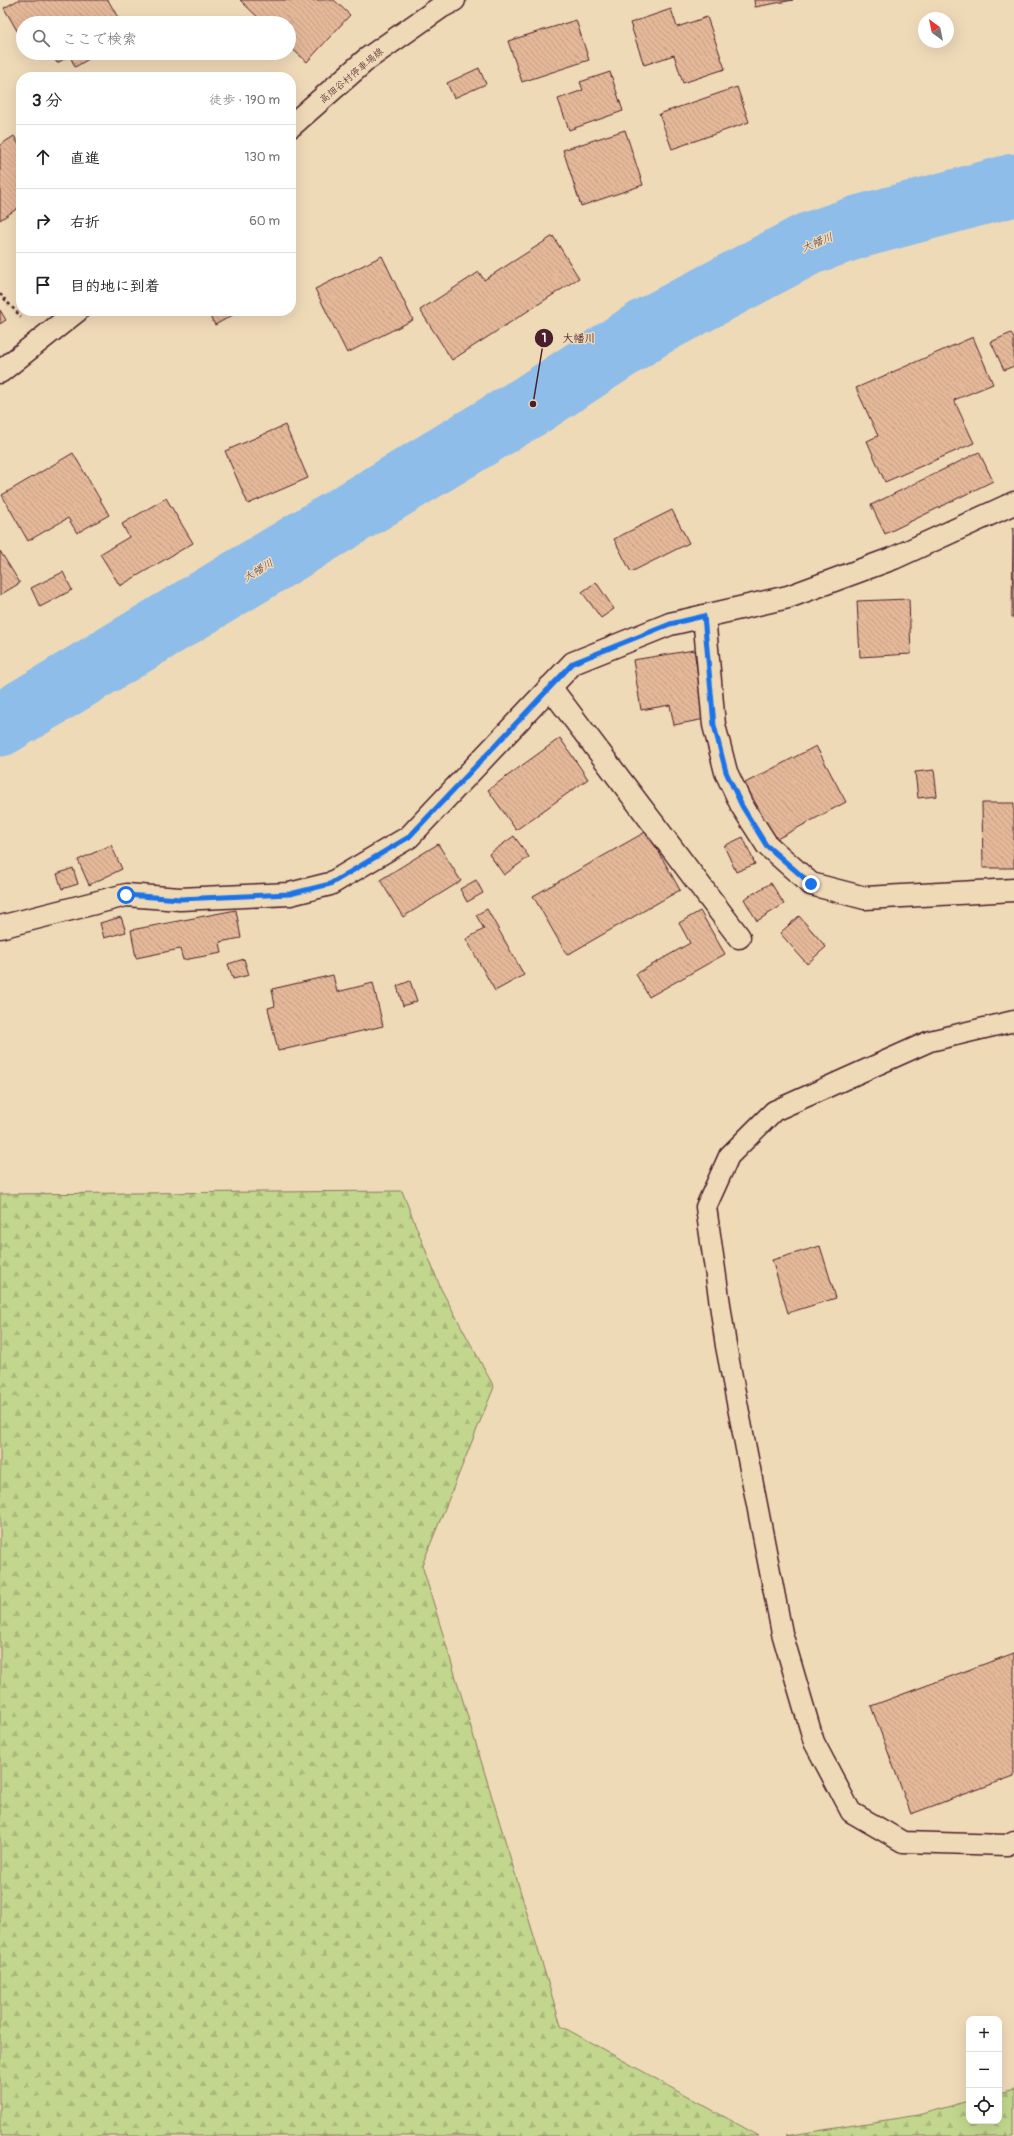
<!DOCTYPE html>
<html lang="ja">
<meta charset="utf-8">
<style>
:root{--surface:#fff;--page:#f6f6f6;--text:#222;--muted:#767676;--line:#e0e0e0}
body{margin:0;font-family:Pangolin,"Klee One",sans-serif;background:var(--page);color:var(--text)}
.controls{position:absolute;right:12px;bottom:12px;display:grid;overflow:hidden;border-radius:8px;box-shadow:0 4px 16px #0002}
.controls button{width:36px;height:36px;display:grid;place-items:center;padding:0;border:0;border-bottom:1px solid var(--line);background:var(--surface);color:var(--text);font:20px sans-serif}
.compass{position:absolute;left:918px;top:12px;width:36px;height:36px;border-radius:50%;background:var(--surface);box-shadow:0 4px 16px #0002;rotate:327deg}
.stop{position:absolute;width:12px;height:12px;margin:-9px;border:3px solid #1a73e8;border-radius:50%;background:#fff}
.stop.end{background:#1a73e8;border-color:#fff;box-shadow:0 1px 4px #0008}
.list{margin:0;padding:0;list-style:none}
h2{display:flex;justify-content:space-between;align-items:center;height:52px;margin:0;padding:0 16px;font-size:17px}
h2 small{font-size:13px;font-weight:400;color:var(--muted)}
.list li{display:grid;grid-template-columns:26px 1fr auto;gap:12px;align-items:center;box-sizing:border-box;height:64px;padding:0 16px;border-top:1px solid var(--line)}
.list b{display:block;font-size:15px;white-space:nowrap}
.list em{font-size:13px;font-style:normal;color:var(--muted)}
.icon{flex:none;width:22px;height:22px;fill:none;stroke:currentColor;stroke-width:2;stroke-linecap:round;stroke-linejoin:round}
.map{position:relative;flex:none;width:1014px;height:2136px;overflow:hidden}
.search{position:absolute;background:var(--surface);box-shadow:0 4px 16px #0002;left:16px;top:16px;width:280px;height:44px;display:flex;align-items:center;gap:10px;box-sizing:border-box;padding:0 14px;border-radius:22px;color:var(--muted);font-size:15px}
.panel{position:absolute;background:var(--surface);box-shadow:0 4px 16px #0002;left:16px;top:72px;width:280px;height:244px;border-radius:16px}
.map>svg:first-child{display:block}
.forest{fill:url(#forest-firs);stroke:#867b5c}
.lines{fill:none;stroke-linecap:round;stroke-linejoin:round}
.river{stroke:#8ebde9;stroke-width:63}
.building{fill:url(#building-back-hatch);stroke:#4a1f2b}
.service-casing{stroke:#4a1f2b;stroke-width:23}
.minor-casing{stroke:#4a1f2b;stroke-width:25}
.secondary-casing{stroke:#4a1f2b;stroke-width:25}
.path{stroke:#4a1f2b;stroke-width:2.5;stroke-dasharray:3 3;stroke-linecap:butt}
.service{stroke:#efdab8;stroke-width:20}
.minor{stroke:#efdab8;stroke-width:22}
.secondary{stroke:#efdab8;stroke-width:22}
.route{stroke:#1a73e8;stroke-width:5}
.labels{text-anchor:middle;stroke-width:3;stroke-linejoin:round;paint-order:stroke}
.street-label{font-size:10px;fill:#4a1f2b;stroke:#efdab8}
.water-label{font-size:11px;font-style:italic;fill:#583f51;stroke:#efdab8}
.leader{fill:none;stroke:#4a1f2b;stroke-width:1.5}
.callout-dot{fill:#4a1f2b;stroke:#efdab8;stroke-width:1.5}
.mark-label{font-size:12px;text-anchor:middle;font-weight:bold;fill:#fff}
.callout-label{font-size:11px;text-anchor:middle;font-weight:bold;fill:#4a1f2b;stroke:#efdab8;stroke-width:3;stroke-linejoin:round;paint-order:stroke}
</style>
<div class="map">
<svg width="1014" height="2136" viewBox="0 0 1014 2136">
<defs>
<pattern id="forest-firs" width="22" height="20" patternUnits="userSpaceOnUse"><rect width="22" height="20" fill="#c2d78d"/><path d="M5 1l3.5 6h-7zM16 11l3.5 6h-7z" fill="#a8b87a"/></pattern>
<pattern id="building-back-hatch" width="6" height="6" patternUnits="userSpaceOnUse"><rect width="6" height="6" fill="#e4b899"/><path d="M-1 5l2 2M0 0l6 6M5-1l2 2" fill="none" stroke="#c59e84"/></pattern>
</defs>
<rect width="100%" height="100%" fill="#efdab8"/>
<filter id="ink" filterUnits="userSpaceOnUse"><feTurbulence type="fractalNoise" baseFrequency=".025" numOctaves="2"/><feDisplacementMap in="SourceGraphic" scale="8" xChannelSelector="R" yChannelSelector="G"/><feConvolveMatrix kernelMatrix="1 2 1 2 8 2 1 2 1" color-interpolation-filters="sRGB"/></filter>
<g filter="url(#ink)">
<!-- forest -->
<g class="forest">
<polygon points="402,1191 441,1289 494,1387 422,1565 561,2026 759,2136 0,2136 0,1194"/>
<polygon points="1014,2089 1014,2136 785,2136 918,2115 969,2101 969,2121 999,2121 999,2093"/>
</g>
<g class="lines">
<!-- river -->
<polyline class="river" points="0,725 533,404 651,327 808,244 858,227 1014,185"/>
</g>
<!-- building -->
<g class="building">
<polygon points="18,0 108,0 121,23 23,23 23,41 4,8"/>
<polygon points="240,0 334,0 350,15 307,62 289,46 289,23 264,23"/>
<polygon points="754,0 793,0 755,7"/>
<polygon points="671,9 677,27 707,17 725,69 683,83 674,55 644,65 630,23"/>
<polygon points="576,20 589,60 522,82 508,41"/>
<polygon points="51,53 99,53 75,67 70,56 57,63"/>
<polygon points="479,68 486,84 454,98 447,83"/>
<polygon points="610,72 623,111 569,130 558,99 583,90 580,82"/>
<polygon points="737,87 749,122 672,149 659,114"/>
<polygon points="625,130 643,185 581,206 563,150"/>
<polygon points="14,136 21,148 21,206 0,220 0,145"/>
<polygon points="553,236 579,278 452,360 420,310 479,272 484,280"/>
<polygon points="382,256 413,320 347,353 315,289"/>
<polygon points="0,310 6,320 0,324"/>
<polygon points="207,311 240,311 215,325"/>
<polygon points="1011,333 1014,339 1014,366 1004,370 991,342"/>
<polygon points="973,337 993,384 954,400 974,443 885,482 867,441 878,436 856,388"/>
<polygon points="285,425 308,478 248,504 225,451"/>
<polygon points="979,452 993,481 885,534 871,505"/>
<polygon points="73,453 109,515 77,533 68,518 28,541 2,495"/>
<polygon points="166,498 193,543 120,586 100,554 129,537 122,524"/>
<polygon points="672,510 689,543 631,572 614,539"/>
<polygon points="1013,528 1014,528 1014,617 1012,617"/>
<polygon points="0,551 20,583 0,595"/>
<polygon points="63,572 72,590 40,607 31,588"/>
<polygon points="596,582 614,609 601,618 582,592"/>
<polygon points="909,599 911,654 860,657 857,601"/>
<polygon points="694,650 705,719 674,725 670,705 641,710 633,660"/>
<polygon points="560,738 588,779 516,830 488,790"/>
<polygon points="816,746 846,802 775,840 745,783"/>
<polygon points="934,770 937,796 918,798 915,772"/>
<polygon points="982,803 1014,803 1014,868 983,868"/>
<polygon points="647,831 680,890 567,955 533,896"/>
<polygon points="514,836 529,857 504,875 489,854"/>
<polygon points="743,837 755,864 736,872 724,846"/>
<polygon points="438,844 461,881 403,917 380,880"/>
<polygon points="111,845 122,869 89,885 78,860"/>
<polygon points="73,868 78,884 62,889 57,874"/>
<polygon points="476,880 483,893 467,902 460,889"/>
<polygon points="771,883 784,904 757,921 744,899"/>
<polygon points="487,909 524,975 495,991 466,939 484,929 476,915"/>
<polygon points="236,910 241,938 220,942 222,953 183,960 180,949 136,958 131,930"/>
<polygon points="700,911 725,954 649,997 636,974 690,943 679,923"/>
<polygon points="799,916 826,947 807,964 780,933"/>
<polygon points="121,917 126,932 104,938 100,923"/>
<polygon points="244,959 249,975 233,979 228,964"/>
<polygon points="333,975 337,992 373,983 383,1026 278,1051 268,1008 275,1006 272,989"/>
<polygon points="410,981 417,1001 403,1006 397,986"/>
<polygon points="820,1246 836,1298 788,1313 772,1260"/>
<polygon points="1014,1653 1014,1776 911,1814 871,1706"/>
</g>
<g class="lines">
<!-- service casing -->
<g class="service-casing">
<polyline id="service" points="1014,1021 930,1041 774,1111 729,1156 706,1207 726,1346 782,1633 814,1742 851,1812 903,1842 1007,1845 1014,1841"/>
</g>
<!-- minor casing -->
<g class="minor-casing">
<g id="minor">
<polyline points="704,616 714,725 726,772 742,806 767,845 811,884 865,898 1014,890"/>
<polyline points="550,687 739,937"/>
<polyline points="0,927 126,895 180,899 290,894 330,884 409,837 573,663 670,624 788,597 894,558 1014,503"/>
</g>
</g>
<!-- secondary casing -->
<g class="secondary-casing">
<g id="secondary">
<polyline points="291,126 367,59 441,7 454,0"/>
<polyline points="0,372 77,311"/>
</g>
</g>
<!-- path -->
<polyline class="path" points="0,294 21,317"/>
<!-- service -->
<use href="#service" class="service"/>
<!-- minor -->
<use href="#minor" class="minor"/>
<!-- secondary -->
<use href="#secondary" class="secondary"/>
</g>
</g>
<g class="lines" filter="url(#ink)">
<!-- route -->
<polyline class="route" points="126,895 180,899 290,894 330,884 409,837 573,663 670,624 704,616 714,725 726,772 742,806 766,845 811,884"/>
</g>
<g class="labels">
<!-- street labels -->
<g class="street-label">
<text transform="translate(351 75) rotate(-40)" y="4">高畑谷村停車場線</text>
</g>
<!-- water labels -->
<g class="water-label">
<text transform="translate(817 242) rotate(-22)" y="4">大幡川</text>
<text transform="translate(258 570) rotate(-31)" y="4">大幡川</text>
</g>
</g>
<!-- callouts -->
<path class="leader" d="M533 404L544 338"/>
<g class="callout-dot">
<circle cx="533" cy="404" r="4"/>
<circle cx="544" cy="338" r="10"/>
</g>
<g class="mark-label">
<text x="544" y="342">1</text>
</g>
<g class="callout-label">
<text x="579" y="342">大幡川</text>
</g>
</svg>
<div class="controls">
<button>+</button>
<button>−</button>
<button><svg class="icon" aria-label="locate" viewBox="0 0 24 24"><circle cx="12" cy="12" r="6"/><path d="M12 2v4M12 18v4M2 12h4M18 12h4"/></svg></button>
</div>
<svg class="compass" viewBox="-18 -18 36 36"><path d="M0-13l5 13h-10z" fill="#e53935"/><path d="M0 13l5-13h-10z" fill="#767676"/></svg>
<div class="stop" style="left:126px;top:895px"></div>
<div class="stop end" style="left:811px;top:884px"></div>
<div class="search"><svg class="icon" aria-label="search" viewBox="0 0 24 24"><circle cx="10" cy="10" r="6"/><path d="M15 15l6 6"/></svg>ここで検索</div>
<section class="panel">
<h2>3 分<small>徒歩 · 190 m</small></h2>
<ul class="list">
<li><svg class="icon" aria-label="ahead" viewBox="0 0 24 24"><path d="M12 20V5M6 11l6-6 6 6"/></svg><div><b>直進</b></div><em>130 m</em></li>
<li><svg class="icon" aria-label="right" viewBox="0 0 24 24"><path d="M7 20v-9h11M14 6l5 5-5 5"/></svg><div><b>右折</b></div><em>60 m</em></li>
<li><svg class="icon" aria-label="arrive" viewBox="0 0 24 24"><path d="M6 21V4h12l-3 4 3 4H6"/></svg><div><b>目的地に到着</b></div></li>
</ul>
</section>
</div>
